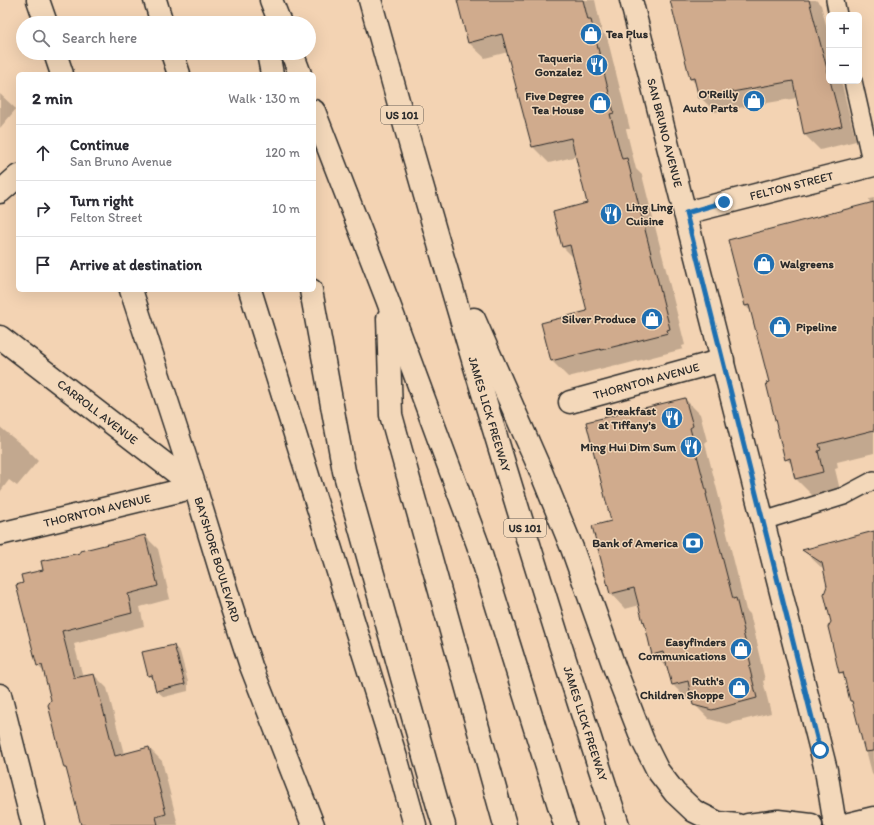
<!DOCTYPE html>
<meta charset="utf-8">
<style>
:root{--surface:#fff;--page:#f2f2f3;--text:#2b2b33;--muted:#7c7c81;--line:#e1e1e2}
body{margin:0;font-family:Itim,sans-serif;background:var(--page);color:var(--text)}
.controls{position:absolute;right:12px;top:12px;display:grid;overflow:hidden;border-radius:6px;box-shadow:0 4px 16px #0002}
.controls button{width:36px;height:36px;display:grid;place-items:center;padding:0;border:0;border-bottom:1px solid var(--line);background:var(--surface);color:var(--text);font:20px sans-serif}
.stop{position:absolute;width:12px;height:12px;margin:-9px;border:3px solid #1f6fb2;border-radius:50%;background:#fff}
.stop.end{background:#1f6fb2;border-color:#fff;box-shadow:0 1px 4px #0008}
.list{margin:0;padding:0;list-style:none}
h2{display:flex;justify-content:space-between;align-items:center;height:52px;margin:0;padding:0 16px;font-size:17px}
h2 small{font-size:13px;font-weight:400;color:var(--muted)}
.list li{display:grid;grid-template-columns:26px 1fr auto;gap:12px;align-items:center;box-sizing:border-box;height:56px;padding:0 16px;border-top:1px solid var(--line)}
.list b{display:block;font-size:15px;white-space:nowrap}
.list p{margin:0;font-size:13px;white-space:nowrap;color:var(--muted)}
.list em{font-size:13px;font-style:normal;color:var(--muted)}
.icon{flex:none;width:22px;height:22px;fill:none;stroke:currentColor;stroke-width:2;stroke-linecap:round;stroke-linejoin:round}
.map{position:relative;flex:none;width:874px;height:825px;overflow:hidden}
.search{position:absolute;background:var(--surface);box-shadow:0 4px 16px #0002;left:16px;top:16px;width:300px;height:44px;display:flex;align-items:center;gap:10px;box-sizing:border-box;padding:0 14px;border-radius:22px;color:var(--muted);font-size:15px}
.panel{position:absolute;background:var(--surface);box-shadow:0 4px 16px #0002;left:16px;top:72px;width:300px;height:220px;border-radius:6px}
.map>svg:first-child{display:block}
.shadow{fill:#0003}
.building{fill:#d0ab8d;stroke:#2b2b2b}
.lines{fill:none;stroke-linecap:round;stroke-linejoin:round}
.service-casing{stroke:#2b2b2b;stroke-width:20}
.minor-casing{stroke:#2b2b2b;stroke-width:25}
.secondary-casing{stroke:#2b2b2b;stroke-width:25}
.primary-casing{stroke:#2b2b2b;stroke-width:25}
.motorway-casing{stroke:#2b2b2b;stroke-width:25}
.service{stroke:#f3d8ba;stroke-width:17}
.minor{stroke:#f3d8ba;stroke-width:22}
.secondary{stroke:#f3d8ba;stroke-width:22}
.primary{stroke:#f3d8ba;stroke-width:22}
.motorway{stroke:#f3d8ba;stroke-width:22}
.route{stroke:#1f6fb2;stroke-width:5}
.labels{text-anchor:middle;stroke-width:3;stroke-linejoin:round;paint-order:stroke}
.shield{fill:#f3d8ba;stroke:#675f56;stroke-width:1}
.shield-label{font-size:11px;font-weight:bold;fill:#2b2b2b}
.poi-label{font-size:12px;font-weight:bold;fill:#2b2b2b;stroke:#f3d8ba;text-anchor:end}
.street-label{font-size:12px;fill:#2b2b2b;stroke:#f3d8ba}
</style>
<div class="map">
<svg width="874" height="825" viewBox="0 0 874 825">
<rect width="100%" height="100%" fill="#f3d3b3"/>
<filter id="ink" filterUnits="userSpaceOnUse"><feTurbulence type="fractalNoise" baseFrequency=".025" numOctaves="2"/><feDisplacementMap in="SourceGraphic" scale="8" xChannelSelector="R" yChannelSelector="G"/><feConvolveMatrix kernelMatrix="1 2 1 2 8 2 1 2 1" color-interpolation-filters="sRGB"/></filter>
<g filter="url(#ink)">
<!-- shadow -->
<g class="shadow">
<polygon points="458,0 595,0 602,32 607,37 630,129 626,129 636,169 642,175 685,345 682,346 683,349 618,366 616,365 568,377 552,361 589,312 574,258 563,247 589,204 577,156 549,163 533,147 508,52 485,58 468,42"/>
<polygon points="671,0 816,0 821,5 829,36 829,81 841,81 856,141 820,150 805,135 797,98 715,112 700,97 697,85 691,79"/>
<polygon points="0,94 16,109 0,128"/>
<polygon points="874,198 874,453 837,462 838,468 835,469 840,490 814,497 796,479 793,465 786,459 770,383 752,312 745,306 870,204 869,199"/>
<polygon points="685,399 700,414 707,441 705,443 722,509 721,509 746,610 750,614 758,646 757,646 765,680 763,681 771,713 727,724 709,719 694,704 693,698 687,699 673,685 668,669 653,654 646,623 644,621 640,605 625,609 611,594 612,522"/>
<polygon points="0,427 23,446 38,461 17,486 9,480 0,492"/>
<polygon points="874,532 874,775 872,773 854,704 851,701 845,677 840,672 832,622 828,586 824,570 804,551"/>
<polygon points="145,536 158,549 170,599 140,607 144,626 74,644 83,677 94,675 107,688 124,754 149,748 162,761 178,825 82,825 68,771 65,768 52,700 45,673 38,666 17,586 24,584 44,570 81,554"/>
<polygon points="174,646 180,652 188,682 188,691 164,697 157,691 155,681 149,675"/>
</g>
<!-- building -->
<g class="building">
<polygon points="457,0 583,0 588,20 591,20 614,113 610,114 622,159 627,158 670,329 667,330 668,333 601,350 600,349 551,361 541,323 587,311 570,245 562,247 553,212 587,203 571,138 532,147 502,34 468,43"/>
<polygon points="670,0 809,0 842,126 804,135 793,81 699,98 694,78 690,79"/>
<polygon points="874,202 874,430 819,444 821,450 818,451 823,472 795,479 790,458 785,460 766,383 769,382 749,305 745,306 728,240"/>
<polygon points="685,398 693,426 690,428 707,494 706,494 733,599 736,598 744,631 743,632 751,665 749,666 757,698 712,710 693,705 688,681 672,685 663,652 652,655 644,621 643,622 634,588 610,594 592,526 611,521 586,422"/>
<polygon points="874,531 874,751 865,752 852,701 850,701 843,672 839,673 831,639 828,627 831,622 824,594 827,586 822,563 802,550"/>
<polygon points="145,535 158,586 128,594 132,613 62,631 74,678 94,674 115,756 149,747 166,814 156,817 158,825 81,825 66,768 64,768 48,705 51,700 42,665 37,666 16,585 23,583 21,575 43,570 41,561 80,553 80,551"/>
<polygon points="174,645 185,684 156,691 152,675 148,676 142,652"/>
</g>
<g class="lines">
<!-- service casing -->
<g class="service-casing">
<g id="service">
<polyline points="835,0 838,15"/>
<polyline points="853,81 872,165"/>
<polyline points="763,521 844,496 874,480"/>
</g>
</g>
<!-- minor casing -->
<g class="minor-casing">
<g id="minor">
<polyline points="0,192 18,176"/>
<path id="s1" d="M685,213L874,165"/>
<path id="s2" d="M0,337L195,487"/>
<path id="s3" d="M570,402L723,360"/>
<path id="s4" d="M0,534L195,487"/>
<polyline points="0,695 33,825"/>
<polyline points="845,825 874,818"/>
</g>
</g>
<!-- secondary casing -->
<g class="secondary-casing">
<g id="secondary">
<path id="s5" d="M631,0L826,770L835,825"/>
</g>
</g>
<!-- primary casing -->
<g class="primary-casing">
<g id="primary">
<polyline points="38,0 46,23"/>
<polyline points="55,53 62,74"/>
<path id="s6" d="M131,290L195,487L231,605L251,666L313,825"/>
</g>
</g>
<!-- motorway casing -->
<g class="motorway-casing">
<g id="motorway">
<polyline points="155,0 162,23"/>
<polyline points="271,0 280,23"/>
<path id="s7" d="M370,0C446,277 529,552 618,825"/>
<polyline points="172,53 179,74"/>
<polyline points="268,53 272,74"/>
<polyline points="292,53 300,74"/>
<polyline points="314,111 387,299 478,545 565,825"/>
<polyline points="250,290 398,764 415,825"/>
<polyline points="311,290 344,471 438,806 444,825"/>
<polyline points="388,318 391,415 505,825"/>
<polyline points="474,319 539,467 572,548 615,669 643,741 658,771 675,793 694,811 718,823 737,825"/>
<polyline points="748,825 778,821 811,825"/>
</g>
</g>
<!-- service -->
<use href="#service" class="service"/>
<!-- minor -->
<use href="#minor" class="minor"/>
<!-- secondary -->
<use href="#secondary" class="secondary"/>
<!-- primary -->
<use href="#primary" class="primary"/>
<!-- motorway -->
<use href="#motorway" class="motorway"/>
</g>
</g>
<g class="lines" filter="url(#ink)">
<!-- route -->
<polyline class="route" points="724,202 686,213 820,750"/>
</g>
<!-- icons -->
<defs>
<g id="shop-disc" transform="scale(1.15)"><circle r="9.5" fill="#1f6fb2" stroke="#f3d8ba"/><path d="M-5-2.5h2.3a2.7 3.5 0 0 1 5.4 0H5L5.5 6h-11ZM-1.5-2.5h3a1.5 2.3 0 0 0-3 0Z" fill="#fff"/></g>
<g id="restaurant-disc" transform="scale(1.15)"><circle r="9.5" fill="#1f6fb2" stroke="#f3d8ba"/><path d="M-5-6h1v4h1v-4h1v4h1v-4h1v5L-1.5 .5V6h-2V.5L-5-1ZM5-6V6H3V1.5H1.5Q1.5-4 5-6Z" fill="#fff"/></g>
<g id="bank-disc" transform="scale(1.15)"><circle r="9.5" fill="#1f6fb2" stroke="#f3d8ba"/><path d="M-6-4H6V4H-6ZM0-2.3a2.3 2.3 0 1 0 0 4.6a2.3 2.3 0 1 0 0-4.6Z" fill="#fff"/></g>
</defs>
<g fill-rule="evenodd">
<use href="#shop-disc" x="591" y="34"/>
<use href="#restaurant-disc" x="597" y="65"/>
<use href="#shop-disc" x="754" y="101"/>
<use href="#shop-disc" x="600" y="103"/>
<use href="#restaurant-disc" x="611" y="214"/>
<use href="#shop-disc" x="764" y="264"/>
<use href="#shop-disc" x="652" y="319"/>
<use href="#shop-disc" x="780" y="327"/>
<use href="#restaurant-disc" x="672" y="418"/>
<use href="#restaurant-disc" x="691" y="447"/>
<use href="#bank-disc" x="693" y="543"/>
<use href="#shop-disc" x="741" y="649"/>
<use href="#shop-disc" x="739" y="688"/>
</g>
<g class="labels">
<!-- shield labels -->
<g class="shield">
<rect x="381" y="106" width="42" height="18" rx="3"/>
<rect x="504" y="519" width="42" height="18" rx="3"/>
</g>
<g class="shield-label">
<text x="402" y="119">US 101</text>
<text x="525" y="532">US 101</text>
</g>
<!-- poi labels -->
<g class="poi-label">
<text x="606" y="38" text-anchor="start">Tea Plus</text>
<text x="582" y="62">Taqueria<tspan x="582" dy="14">Gonzalez</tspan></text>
<text x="738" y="98">O'Reilly<tspan x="738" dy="14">Auto Parts</tspan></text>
<text x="584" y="100">Five Degree<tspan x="584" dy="14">Tea House</tspan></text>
<text x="626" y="211" text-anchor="start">Ling Ling<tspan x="626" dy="14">Cuisine</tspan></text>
<text x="780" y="268" text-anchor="start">Walgreens</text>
<text x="636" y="323">Silver Produce</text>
<text x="796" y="331" text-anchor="start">Pipeline</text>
<text x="656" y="415">Breakfast<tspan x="656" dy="14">at Tiffany's</tspan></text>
<text x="676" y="451">Ming Hui Dim Sum</text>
<text x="678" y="547">Bank of America</text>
<text x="726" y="646">Easyfinders<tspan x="726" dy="14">Communications</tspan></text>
<text x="724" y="685">Ruth's<tspan x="724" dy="14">Children Shoppe</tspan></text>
</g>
<!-- street labels -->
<g class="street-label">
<text dy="4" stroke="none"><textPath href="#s5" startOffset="137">SAN BRUNO AVENUE</textPath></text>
<text dy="4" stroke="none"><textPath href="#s1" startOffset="110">FELTON STREET</textPath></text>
<text dy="4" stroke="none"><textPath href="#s3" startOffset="79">THORNTON AVENUE</textPath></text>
<text dy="4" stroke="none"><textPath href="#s2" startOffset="123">CARROLL AVENUE</textPath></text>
<text dy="4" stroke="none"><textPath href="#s7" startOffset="431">JAMES LICK FREEWAY</textPath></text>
<text dy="4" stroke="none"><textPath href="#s4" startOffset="100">THORNTON AVENUE</textPath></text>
<text dy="4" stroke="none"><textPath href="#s6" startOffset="283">BAYSHORE BOULEVARD</textPath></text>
<text dy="4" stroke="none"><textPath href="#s7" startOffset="755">JAMES LICK FREEWAY</textPath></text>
</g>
</g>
</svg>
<div class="controls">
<button>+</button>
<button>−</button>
</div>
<div class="stop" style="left:820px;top:750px"></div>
<div class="stop end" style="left:724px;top:202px"></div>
<div class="search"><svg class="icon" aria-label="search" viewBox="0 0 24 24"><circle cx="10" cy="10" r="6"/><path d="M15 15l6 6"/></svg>Search here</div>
<section class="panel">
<h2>2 min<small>Walk · 130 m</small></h2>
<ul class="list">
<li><svg class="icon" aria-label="ahead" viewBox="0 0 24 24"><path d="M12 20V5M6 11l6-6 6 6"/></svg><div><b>Continue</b><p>San Bruno Avenue</p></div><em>120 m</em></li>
<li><svg class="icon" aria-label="right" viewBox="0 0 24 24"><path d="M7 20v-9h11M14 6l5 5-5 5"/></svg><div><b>Turn right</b><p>Felton Street</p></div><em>10 m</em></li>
<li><svg class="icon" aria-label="arrive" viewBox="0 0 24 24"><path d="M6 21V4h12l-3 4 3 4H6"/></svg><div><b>Arrive at destination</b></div></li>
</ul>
</section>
</div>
